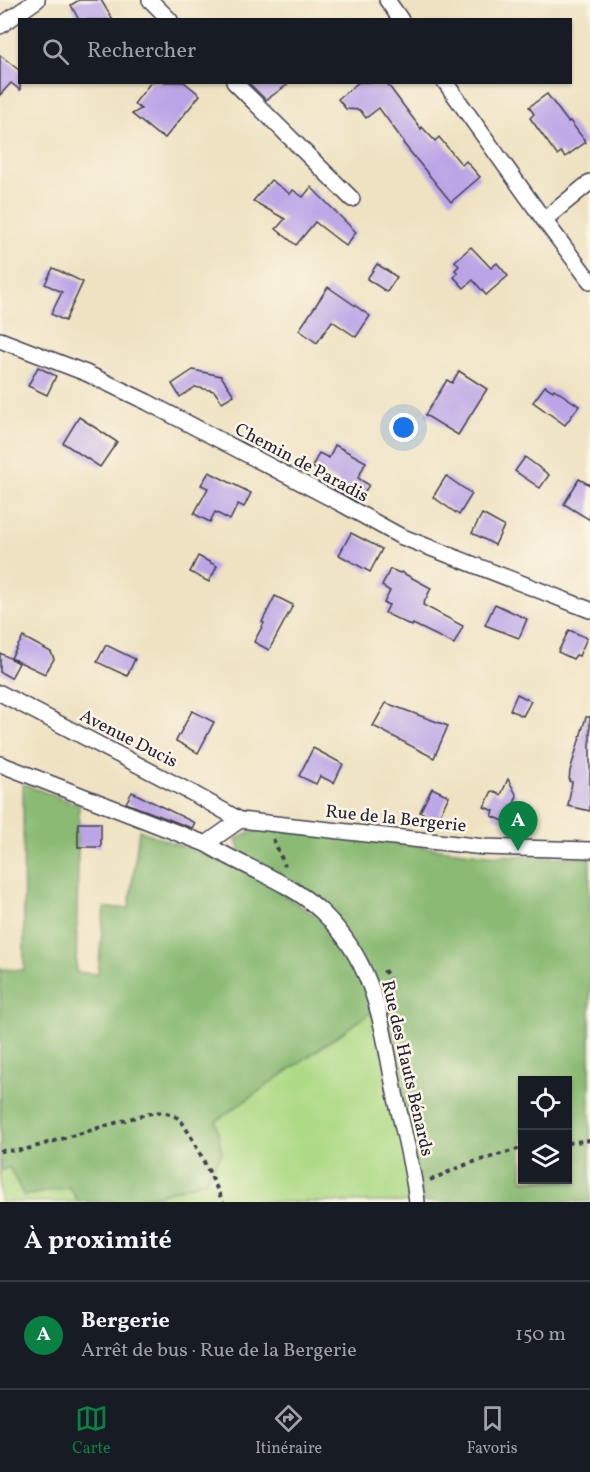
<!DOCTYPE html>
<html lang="fr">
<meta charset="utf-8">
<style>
:root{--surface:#171b24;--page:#20242c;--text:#f1f3f6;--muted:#9ea1a6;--line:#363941;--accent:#0b8043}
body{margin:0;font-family:Vollkorn,serif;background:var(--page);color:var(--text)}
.controls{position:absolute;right:18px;bottom:18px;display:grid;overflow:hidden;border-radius:0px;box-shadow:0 2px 4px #0004}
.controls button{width:54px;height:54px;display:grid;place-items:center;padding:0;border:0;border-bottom:2px solid var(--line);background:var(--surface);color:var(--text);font:30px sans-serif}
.you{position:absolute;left:404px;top:428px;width:21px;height:21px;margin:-15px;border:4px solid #fff;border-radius:50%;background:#1a73e8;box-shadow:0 0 0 9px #1a73e833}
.badge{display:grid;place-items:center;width:39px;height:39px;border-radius:50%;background:var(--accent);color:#fff;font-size:20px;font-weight:700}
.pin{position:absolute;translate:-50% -50px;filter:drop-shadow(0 2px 3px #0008)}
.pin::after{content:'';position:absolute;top:32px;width:21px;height:18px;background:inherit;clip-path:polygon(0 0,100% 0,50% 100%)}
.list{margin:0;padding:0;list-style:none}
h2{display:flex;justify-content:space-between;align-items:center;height:78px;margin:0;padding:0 24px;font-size:26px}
h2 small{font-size:20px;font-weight:400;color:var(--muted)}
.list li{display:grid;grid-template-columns:39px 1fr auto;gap:18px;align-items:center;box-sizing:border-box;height:108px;padding:0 24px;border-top:2px solid var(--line)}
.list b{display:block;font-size:22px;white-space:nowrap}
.list p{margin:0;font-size:20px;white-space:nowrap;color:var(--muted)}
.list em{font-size:20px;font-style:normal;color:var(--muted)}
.icon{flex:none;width:33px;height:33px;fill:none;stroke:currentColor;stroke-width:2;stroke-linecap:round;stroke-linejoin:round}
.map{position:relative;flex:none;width:590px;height:1202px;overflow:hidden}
.search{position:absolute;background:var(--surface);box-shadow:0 2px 4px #0004;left:18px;right:18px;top:18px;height:66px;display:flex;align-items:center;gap:15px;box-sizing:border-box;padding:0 21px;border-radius:0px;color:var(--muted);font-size:22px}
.sheet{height:186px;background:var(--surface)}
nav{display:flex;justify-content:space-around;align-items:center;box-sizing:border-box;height:84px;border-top:2px solid var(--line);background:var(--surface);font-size:16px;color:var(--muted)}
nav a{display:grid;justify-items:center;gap:3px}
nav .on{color:var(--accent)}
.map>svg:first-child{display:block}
.green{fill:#aeda86;stroke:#687e60;stroke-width:1.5}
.forest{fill:#8aba73;stroke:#566e57;stroke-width:1.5;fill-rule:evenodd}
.building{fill:#bba5e7}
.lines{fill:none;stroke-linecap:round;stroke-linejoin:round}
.minor-casing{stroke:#413f4f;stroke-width:18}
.path{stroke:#413f4f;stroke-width:4;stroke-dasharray:4.5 4.5;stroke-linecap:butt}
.minor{stroke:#fff;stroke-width:15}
.labels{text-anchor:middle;stroke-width:5;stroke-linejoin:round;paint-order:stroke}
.street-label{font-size:18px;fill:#22223b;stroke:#fcf5e5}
</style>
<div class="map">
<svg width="590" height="1202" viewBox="0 0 590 1202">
<rect width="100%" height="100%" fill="#fcf5e5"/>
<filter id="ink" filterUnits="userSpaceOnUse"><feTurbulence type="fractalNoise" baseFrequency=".0167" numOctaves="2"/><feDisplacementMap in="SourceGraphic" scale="12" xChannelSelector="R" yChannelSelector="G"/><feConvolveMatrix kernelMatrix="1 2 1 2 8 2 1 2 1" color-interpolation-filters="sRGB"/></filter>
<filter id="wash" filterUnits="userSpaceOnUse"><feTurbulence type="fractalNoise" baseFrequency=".008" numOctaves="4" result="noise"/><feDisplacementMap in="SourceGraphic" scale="24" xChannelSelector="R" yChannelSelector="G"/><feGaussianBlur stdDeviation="1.35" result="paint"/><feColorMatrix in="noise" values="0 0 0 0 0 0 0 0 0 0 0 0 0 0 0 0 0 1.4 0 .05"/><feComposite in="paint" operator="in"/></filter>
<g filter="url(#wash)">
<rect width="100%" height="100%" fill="#efe2c2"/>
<!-- green -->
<g class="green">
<polygon points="372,1011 423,1202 134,1202 205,1181 222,1153 215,1122"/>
<polygon points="9,1166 24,1196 69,1187 79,1202 0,1202 0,1171"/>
</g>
<!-- forest -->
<path class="forest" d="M23,784L79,805L76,972L98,974L104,908H129L139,830L247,871L312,914L326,907L240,852L236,839L247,833L270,828L489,855L590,858V1202H423L372,1012L216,1121L222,1153L205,1181L134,1202H79L69,1187L24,1196L9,1167L0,1171V969L24,970ZM522,1080H568V1180H522Z"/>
<g id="blocks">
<!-- building -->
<g class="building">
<polygon points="79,0 101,0 113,20 79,20 71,5"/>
<polygon points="0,55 20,71 20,90 11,83 0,95"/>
<polygon points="151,82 184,82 200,95 165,138 157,134 132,114 141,109 134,104"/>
<polygon points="248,82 291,82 266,100"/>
<polygon points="359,82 386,82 421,129 422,127 435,141 439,137 462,165 466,161 480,177 451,202 403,143 404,142 379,108 366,118 360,110 346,109 338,99"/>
<polygon points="547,94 568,122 570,121 586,142 565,157 561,152 557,155 530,118 534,114 529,107"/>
<polygon points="271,180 290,194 293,190 303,197 311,187 356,232 346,246 315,222 296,245 276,229 285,219 253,201"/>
<polygon points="471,247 491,268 497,263 508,276 486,295 473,280 464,288 454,277 458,273 455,270 459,266 455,261"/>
<polygon points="377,264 397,277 387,292 367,279"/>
<polygon points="53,268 83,282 65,321 51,314 62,292 45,284"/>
<polygon points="328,287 370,316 356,337 332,321 317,343 299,330"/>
<polygon points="38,367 56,376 47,395 28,386"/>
<polygon points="193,370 221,376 234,395 222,402 214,391 195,387 180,397 172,384"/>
<polygon points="459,371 487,389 458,435 425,415 447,380 452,383"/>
<polygon points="545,386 553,391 554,389 579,406 565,425 533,402"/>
<polygon points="79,417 117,442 100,467 63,443"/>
<polygon points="335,445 366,462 358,478 369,485 358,502 334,489 339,482 312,467 319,453 329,458"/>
<polygon points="525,457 549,475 540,488 515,471"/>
<polygon points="209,472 251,493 244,507 238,504 230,520 215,512 210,522 194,514 208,488 201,485"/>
<polygon points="446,476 472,494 459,515 433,497"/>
<polygon points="579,479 590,485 590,520 564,504"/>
<polygon points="482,514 504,526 495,545 472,533"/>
<polygon points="351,533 382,549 370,572 339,555"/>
<polygon points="198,556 217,566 209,582 190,572"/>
<polygon points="390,569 400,573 401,572 431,588 423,605 463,626 454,644 413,624 412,626 385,613 389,605 384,603 390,591 382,586"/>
<polygon points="275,596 293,605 269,650 254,642 264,623 262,622"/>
<polygon points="495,604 527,619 519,638 485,625"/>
<polygon points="569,630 587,638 579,656 576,655 573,659 558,652"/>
<polygon points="23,637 51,652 54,659 45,674 11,658"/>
<polygon points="106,645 135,659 127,676 97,662"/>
<polygon points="0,653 19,663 11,678 0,672"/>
<polygon points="517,694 531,701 523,716 510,710"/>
<polygon points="386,703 448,726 434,758 373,726"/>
<polygon points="192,711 214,722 198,753 176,741"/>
<polygon points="586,717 590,717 590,811 568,806 572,782 569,781 570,771"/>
<polygon points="313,748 343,764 334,783 320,776 316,784 299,776"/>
<polygon points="508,779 517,796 506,822 492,816 494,811 484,807 492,791 501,795"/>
<polygon points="432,788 449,796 437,820 420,812"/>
<polygon points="132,792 195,823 192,828 126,803"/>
<rect x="78" y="823" width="23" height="24"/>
</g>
</g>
</g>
<g filter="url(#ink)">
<use href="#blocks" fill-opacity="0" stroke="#413f4f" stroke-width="1.5"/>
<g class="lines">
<!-- minor casing -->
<g class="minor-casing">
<g id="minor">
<polyline points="150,0 170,20"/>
<polyline points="387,0 401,20"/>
<polyline points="0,26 37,0"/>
<polyline points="234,82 352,199"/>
<polyline points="445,82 544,220 590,281"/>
<polyline points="544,220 590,182"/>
<polyline points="0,340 86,373 147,402 342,504 400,536 590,610"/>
<polyline points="0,693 194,794 240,820"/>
<path d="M0,764L206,844C243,867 289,881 321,911C377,964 382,1027 396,1098C404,1133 413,1167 417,1202"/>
<polyline points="206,844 240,820 484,847 590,850"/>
</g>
</g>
<!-- path -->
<g class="path">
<polyline points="273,839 285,866"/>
<polyline points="384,970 390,980 391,991"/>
<polyline points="568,1143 590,1140"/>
<path d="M0,1151L24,1150L146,1114C157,1112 168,1111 178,1118C187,1124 217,1188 223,1202"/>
<polyline points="430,1180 470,1163 522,1148"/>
</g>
<!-- minor -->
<use href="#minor" class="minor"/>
</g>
</g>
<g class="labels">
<!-- street labels -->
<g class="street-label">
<text transform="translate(302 462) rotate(28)" y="6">Chemin de Paradis</text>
<text transform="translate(129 738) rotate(27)" y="6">Avenue Ducis</text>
<text transform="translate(396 818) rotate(6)" y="6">Rue de la Bergerie</text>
<text transform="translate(408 1068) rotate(77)" y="6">Rue des Hauts Bénards</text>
</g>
</g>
</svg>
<div class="controls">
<button><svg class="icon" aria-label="locate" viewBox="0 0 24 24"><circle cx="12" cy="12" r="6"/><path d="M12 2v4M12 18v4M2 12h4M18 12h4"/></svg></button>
<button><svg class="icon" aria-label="layers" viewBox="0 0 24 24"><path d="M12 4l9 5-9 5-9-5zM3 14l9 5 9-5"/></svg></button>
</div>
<div class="you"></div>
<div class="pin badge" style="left:518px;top:851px">A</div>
<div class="search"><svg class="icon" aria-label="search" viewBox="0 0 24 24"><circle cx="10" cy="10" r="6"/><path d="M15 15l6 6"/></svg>Rechercher</div>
</div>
<section class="sheet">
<h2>À proximité<small></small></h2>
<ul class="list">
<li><span class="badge">A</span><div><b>Bergerie</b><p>Arrêt de bus · Rue de la Bergerie</p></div><em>150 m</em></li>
</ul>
</section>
<nav>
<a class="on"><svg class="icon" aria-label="map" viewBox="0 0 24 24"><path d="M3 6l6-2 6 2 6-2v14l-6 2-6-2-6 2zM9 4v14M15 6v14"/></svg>Carte</a>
<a><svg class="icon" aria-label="directions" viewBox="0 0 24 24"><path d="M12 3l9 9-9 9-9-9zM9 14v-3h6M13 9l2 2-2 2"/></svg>Itinéraire</a>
<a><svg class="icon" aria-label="saved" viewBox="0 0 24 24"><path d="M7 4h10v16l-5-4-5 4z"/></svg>Favoris</a>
</nav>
